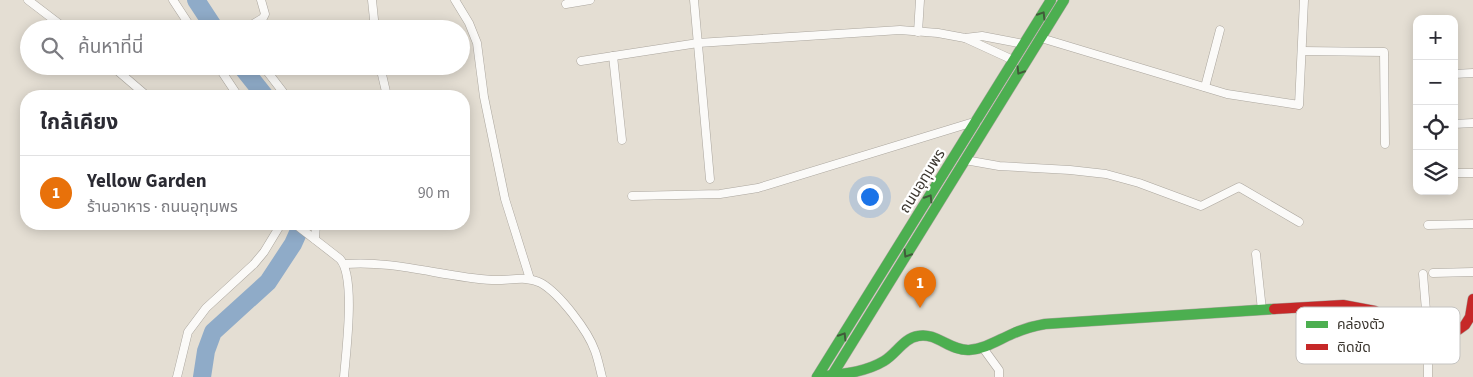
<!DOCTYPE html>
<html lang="th">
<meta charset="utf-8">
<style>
:root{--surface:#fff;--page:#f7f7f7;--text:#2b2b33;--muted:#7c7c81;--line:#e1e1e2;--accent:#ea580c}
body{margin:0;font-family:"Source Sans 3","Noto Sans Thai",sans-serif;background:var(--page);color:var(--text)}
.controls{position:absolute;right:15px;top:15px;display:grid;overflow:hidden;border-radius:10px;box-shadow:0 2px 12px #0003}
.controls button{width:45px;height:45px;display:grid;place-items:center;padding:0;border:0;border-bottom:1px solid var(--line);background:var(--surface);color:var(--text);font:25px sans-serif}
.you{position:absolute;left:869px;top:196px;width:18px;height:18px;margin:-12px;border:4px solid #fff;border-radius:50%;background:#1a73e8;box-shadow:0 0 0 8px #1a73e833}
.badge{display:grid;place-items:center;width:32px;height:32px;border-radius:50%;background:var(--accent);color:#fff;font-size:16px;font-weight:700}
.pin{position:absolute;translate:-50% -41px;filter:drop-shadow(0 1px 2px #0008)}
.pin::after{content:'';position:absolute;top:26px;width:18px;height:15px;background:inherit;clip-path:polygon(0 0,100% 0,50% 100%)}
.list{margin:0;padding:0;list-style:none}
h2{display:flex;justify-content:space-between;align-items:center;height:65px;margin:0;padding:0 20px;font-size:21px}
h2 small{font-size:16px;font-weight:400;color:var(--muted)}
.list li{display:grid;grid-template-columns:32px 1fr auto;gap:15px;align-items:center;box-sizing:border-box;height:75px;padding:0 20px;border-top:1px solid var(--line)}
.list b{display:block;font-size:19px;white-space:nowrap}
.list p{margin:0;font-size:16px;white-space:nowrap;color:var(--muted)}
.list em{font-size:16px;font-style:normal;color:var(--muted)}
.icon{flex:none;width:28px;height:28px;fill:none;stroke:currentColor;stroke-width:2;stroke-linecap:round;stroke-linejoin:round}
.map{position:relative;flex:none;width:1473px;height:377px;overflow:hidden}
.search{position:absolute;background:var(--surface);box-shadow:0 2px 12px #0003;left:20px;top:20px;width:450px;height:55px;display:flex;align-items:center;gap:12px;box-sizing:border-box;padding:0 18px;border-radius:28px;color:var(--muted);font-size:19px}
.panel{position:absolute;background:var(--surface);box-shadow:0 2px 12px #0003;left:20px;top:90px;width:450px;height:140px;border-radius:20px}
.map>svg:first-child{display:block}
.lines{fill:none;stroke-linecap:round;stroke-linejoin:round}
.river{stroke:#8fabc8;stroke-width:18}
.street-casing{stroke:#aba69e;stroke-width:9}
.fast-casing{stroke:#aba69e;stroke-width:11}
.jam-casing{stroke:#aba69e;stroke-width:11}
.street{stroke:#fbfaf8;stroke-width:8}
.fast{stroke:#4caf50;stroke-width:10}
.jam{stroke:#c62828;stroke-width:10}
.oneway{stroke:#415b3a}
.labels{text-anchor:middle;stroke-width:4.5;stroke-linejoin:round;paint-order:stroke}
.street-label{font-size:15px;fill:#3c3730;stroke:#fff}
.key{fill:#fff;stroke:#c4c3c1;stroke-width:1}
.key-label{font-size:14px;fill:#3c3730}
</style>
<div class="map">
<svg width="1473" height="377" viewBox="0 0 1473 377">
<rect width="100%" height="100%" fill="#e4ded3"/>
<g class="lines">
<!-- river -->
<g class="river">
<polyline points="196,0 215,29"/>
<polyline points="241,66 265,96"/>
<polyline points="202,377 206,351 213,332 268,282 293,244 302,224"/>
</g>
<!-- street casing -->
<g class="street-casing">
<g id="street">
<polyline points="28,0 66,29"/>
<polyline points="173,0 192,29"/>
<polyline points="372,0 375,29"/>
<polyline points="455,0 469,23 477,43 484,97 505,199 530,279"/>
<polyline points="694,0 710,179"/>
<polyline points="566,4 590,0"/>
<polyline points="245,29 263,18 265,14 261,0"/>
<polyline points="918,32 920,0"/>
<polyline points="965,38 1013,60"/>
<polyline points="1041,38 1227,94 1299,105 1304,0"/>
<polyline points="1302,51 1384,52 1385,144"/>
<polyline points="613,56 622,140"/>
<polyline points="581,61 698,43 900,30 938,33 965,38 982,36 1024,44"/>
<polyline points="112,66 147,96"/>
<polyline points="218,66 238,96"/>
<polyline points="263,66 286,96"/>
<polyline points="380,66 387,96"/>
<polyline points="1454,74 1473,73"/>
<polyline points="1205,87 1220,30"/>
<polyline points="1454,124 1473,123"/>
<polyline points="965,160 999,166 1070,170 1106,174 1139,183 1201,206 1239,187 1299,222"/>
<polyline points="1454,173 1473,173"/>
<polyline points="632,196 720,194 758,188 977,121"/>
<path d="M295,224L340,259C356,277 346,351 344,377"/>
<polyline points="1428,225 1473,224"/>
<polyline points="315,239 316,224"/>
<polyline points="1256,254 1262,310"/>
<path d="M345,264C395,260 443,277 492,280C509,281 526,275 541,283C560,294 588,331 595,351C598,359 600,369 602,377"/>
<polyline points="1433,273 1473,272"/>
<polyline points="1423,274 1428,335 1428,377"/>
<polyline points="983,348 999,370 999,377"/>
<polyline points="177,377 188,332 206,308 254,264 264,252 281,224"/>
</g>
</g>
<!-- fast casing -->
<g class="fast-casing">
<g id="fast">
<path d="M817,377C840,374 864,373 884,361C896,354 904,338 918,336C936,332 950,351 969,350C985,349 998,340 1012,334C1023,329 1033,326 1045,324L1274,309"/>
<polyline points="817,377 1051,0"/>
<polyline points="831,377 1064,0"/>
</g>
</g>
<!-- jam casing -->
<g class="jam-casing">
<polyline id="jam" points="1274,309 1343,305 1375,311 1428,335 1458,330 1465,325 1470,317 1473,299"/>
</g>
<!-- street -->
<use href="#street" class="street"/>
<!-- fast -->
<use href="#fast" class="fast"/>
<!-- jam -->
<use href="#jam" class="jam"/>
</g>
<!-- one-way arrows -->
<defs><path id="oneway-chevron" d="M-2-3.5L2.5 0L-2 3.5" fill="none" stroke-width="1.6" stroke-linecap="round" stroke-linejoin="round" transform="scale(1.25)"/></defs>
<g class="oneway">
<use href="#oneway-chevron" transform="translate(1042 15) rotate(-58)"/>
<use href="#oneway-chevron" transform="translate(1020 71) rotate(122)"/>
<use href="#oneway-chevron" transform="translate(929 198) rotate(-58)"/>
<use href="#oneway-chevron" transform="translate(907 254) rotate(122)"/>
<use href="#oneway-chevron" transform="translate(843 336) rotate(-58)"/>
</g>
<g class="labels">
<!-- street labels -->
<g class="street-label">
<text transform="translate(922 181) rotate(-58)" y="5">ถนนอุทุมพร</text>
</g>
</g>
<!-- legend -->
<rect x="1296" y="307" width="164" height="57" rx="8" class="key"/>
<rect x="1306" y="321" width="22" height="7" fill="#4caf50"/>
<rect x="1306" y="344" width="22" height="6" fill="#c62828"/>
<g class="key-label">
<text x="1337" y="329">คล่องตัว</text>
<text x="1337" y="352">ติดขัด</text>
</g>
</svg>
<div class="controls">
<button>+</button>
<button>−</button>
<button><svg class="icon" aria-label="locate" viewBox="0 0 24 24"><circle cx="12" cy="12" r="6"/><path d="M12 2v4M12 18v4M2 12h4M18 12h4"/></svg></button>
<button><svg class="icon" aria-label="layers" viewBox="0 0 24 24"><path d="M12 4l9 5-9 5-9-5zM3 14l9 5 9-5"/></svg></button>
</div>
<div class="you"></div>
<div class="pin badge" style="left:920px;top:308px;background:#e8710a">1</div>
<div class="search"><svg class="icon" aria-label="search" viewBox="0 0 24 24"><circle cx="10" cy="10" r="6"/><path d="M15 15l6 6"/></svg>ค้นหาที่นี่</div>
<section class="panel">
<h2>ใกล้เคียง<small></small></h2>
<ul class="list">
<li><span class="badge" style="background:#e8710a">1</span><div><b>Yellow Garden</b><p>ร้านอาหาร · ถนนอุทุมพร</p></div><em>90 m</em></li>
</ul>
</section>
</div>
